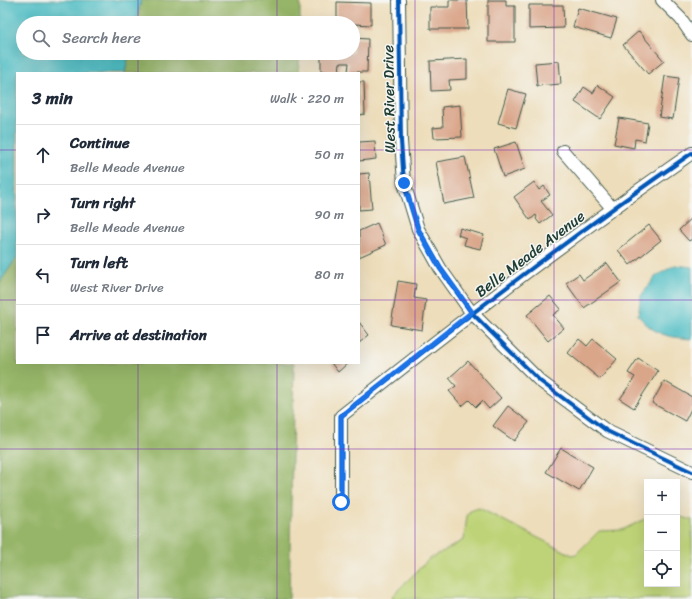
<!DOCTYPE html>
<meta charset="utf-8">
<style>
:root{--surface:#fff;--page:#f6f6f7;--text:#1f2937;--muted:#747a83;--line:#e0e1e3}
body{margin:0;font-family:Sriracha,sans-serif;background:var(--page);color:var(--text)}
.controls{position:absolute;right:12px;bottom:12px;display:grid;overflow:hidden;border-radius:0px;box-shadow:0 4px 16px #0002}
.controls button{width:36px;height:36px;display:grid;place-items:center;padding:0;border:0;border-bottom:1px solid var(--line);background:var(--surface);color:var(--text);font:20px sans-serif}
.stop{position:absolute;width:12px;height:12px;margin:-9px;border:3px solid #1a73e8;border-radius:50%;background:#fff}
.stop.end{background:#1a73e8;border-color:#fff;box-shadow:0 1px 4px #0008}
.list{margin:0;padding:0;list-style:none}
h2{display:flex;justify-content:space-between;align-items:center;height:52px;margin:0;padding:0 16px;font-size:17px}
h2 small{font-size:13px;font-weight:400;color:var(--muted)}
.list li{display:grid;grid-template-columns:26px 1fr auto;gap:12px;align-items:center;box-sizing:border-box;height:60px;padding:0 16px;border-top:1px solid var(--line)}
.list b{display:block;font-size:15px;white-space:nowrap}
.list p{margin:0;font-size:13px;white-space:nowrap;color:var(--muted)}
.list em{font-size:13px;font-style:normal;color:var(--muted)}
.icon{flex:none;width:22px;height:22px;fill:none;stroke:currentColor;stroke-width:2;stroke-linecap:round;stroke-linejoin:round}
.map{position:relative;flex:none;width:692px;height:599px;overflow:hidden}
.search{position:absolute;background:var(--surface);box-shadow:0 4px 16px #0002;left:16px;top:16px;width:344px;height:44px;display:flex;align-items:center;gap:10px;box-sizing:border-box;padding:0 14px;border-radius:22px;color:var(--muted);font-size:15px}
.panel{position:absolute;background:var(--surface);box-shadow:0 4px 16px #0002;left:16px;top:72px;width:344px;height:292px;border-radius:0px}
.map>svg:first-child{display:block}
.green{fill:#bed377;stroke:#6e8856}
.forest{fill:#96b568;stroke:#5a794e}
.water{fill:#4fbec4;stroke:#377e7c}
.building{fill:#daa68a}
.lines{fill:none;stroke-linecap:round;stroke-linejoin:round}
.street-casing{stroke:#3e5548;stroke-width:14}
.street{stroke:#fff;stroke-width:12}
.cycleway-casing{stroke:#f6f6f2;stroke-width:6}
.cycleway{stroke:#0057b8;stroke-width:4}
.route{stroke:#1a73e8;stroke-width:5}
.grid{fill:none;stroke:#7b2cbf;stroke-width:1;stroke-opacity:0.55}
.labels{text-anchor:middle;stroke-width:3;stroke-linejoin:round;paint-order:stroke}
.street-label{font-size:15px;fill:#1f3d34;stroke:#f6f6f2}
</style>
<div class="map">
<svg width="692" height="599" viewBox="0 0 692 599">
<rect width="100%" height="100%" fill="#f6f6f2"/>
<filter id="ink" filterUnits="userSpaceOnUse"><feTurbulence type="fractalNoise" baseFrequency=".025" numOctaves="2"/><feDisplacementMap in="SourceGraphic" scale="8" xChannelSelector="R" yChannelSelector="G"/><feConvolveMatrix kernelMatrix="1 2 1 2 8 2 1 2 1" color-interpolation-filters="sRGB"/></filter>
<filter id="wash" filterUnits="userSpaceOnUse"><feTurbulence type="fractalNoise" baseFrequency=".012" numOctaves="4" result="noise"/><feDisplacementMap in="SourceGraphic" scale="16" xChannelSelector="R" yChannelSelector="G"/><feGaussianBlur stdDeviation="0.9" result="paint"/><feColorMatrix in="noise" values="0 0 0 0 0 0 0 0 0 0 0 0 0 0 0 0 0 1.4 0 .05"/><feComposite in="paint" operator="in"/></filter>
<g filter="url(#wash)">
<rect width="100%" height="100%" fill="#edddba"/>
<!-- green -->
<polygon class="green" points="479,508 572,555 576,554 599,531 622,530 647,518 647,584 677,584 677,516 692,520 692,599 392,599 393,595 429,559 464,540 467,516 470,511"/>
<!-- forest -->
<g class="forest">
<polygon points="141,0 300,0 300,23 136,23"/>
<polygon points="129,53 299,53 299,73 125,73"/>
<polygon points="17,257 17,363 294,363 289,599 0,599 0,282"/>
</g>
<!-- water -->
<g class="water">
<polygon points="0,0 141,0 136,23 23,23 23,53 129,53 125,73 17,73 17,257 0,282"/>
<path d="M675,265L692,267V339C667,337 654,335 638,315L641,296L656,276Z"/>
</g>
<g id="blocks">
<!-- building -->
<g class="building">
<polygon points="449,0 467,0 468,29 430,29 430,7 449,7"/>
<polygon points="488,0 506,0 506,6 515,6 515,42 488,42"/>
<polygon points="337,2 371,3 371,25 337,23"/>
<polygon points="529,5 563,5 564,28 529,29"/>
<polygon points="578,8 617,19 611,38 573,27"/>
<polygon points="639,31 664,61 648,74 623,45"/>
<polygon points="353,38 368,39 367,72 348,72 349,63 340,63 339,72 321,71 321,54 353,53"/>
<polygon points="467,59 467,79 449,80 450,90 431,91 430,61"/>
<polygon points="559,61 561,84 537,86 535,63"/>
<polygon points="665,76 679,78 673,119 659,117"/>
<polygon points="359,82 364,82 365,114 359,115"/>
<polygon points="598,85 615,97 600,119 575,102 584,87 593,93"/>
<polygon points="508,89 526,94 516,128 498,123"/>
<polygon points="460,105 462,137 434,138 433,128 443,127 442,107"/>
<polygon points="619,118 648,123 645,141 635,139 634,148 614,144"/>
<polygon points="375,141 376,159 359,161 359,142"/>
<polygon points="516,142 525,169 503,177 494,149"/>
<polygon points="465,157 474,198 444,204 436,162"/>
<polygon points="369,173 372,209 359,210 359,174"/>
<polygon points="534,182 539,190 544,186 550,195 541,201 552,215 540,224 536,219 537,217 536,215 530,220 514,197"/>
<polygon points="692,218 692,239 689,241 679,230"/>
<polygon points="377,223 386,245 359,257 359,231"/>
<polygon points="649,225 661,240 630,265 618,250"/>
<polygon points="460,228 484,235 480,249 464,245 466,238 458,235"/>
<polygon points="607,263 621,282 584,308 566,283 579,274 583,280"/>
<polygon points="398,281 416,284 414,298 426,300 422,330 391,325"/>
<polygon points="550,296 561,309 553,315 564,328 548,341 527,315"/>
<polygon points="359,322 369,335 359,343"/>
<polygon points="579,339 587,346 593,339 617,359 600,379 568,353"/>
<polygon points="638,358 658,371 634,408 620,399 635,377 628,373"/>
<polygon points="468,361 501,398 489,409 482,401 476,407 469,400 462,406 449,391 456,386 449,378"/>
<polygon points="331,363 348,363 338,372"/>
<polygon points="664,381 692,397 692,407 685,421 652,403"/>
<polygon points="508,406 529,422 514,441 493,426"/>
<polygon points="561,448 593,467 579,491 546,472"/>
</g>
</g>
</g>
<g filter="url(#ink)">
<use href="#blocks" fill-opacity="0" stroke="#3e5548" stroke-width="1"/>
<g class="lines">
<!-- street casing -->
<g class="street-casing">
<g id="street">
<polyline points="399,0 401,141 404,183 418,229 440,268 471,312 540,381 607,431 692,472"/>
<polyline points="662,0 681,19 692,35"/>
<polyline points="563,151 612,208"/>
<path d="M341,503V416C456,325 571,236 692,153"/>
</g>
</g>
<!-- street -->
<use href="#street" class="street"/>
<!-- cycleway casing -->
<g class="cycleway-casing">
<g id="cycleway">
<polyline points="399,0 401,141 404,183 418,229 440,268 471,312 540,381 607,431 692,472"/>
<path d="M341,503V416C456,325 571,236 692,153"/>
</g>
</g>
<!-- cycleway -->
<use href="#cycleway" class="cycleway"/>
</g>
</g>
<g class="lines" filter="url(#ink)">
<!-- route -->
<polyline class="route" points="341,502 341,416 472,312 440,268 418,229 404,183"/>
</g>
<!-- grid -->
<path class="grid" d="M138,0V23M277,0V23M415,0V599M554,0V599M138,53V73M277,53V73M0,150H17M359,150H692M0,300H17M359,300H692M138,363V599M277,363V599M0,449H692"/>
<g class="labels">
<!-- street labels -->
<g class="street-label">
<text transform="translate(389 99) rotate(-91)" y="5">West River Drive</text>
<text transform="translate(530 254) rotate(-37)" y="5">Belle Meade Avenue</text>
</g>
</g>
</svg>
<div class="controls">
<button>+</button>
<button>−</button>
<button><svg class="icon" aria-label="locate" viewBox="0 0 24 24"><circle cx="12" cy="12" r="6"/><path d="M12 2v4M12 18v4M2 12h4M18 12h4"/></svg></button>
</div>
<div class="stop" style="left:341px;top:502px"></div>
<div class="stop end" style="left:404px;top:183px"></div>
<div class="search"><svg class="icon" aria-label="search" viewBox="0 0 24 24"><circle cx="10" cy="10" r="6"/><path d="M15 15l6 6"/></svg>Search here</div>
<section class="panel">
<h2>3 min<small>Walk · 220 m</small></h2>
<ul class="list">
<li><svg class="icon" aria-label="ahead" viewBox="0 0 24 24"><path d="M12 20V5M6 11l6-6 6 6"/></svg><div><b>Continue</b><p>Belle Meade Avenue</p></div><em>50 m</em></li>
<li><svg class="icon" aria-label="right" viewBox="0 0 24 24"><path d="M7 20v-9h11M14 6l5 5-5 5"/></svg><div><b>Turn right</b><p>Belle Meade Avenue</p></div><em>90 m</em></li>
<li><svg class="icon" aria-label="left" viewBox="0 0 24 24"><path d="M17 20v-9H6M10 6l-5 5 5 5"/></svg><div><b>Turn left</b><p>West River Drive</p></div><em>80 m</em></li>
<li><svg class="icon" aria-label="arrive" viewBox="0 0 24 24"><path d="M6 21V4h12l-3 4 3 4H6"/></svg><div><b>Arrive at destination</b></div></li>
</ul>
</section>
</div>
